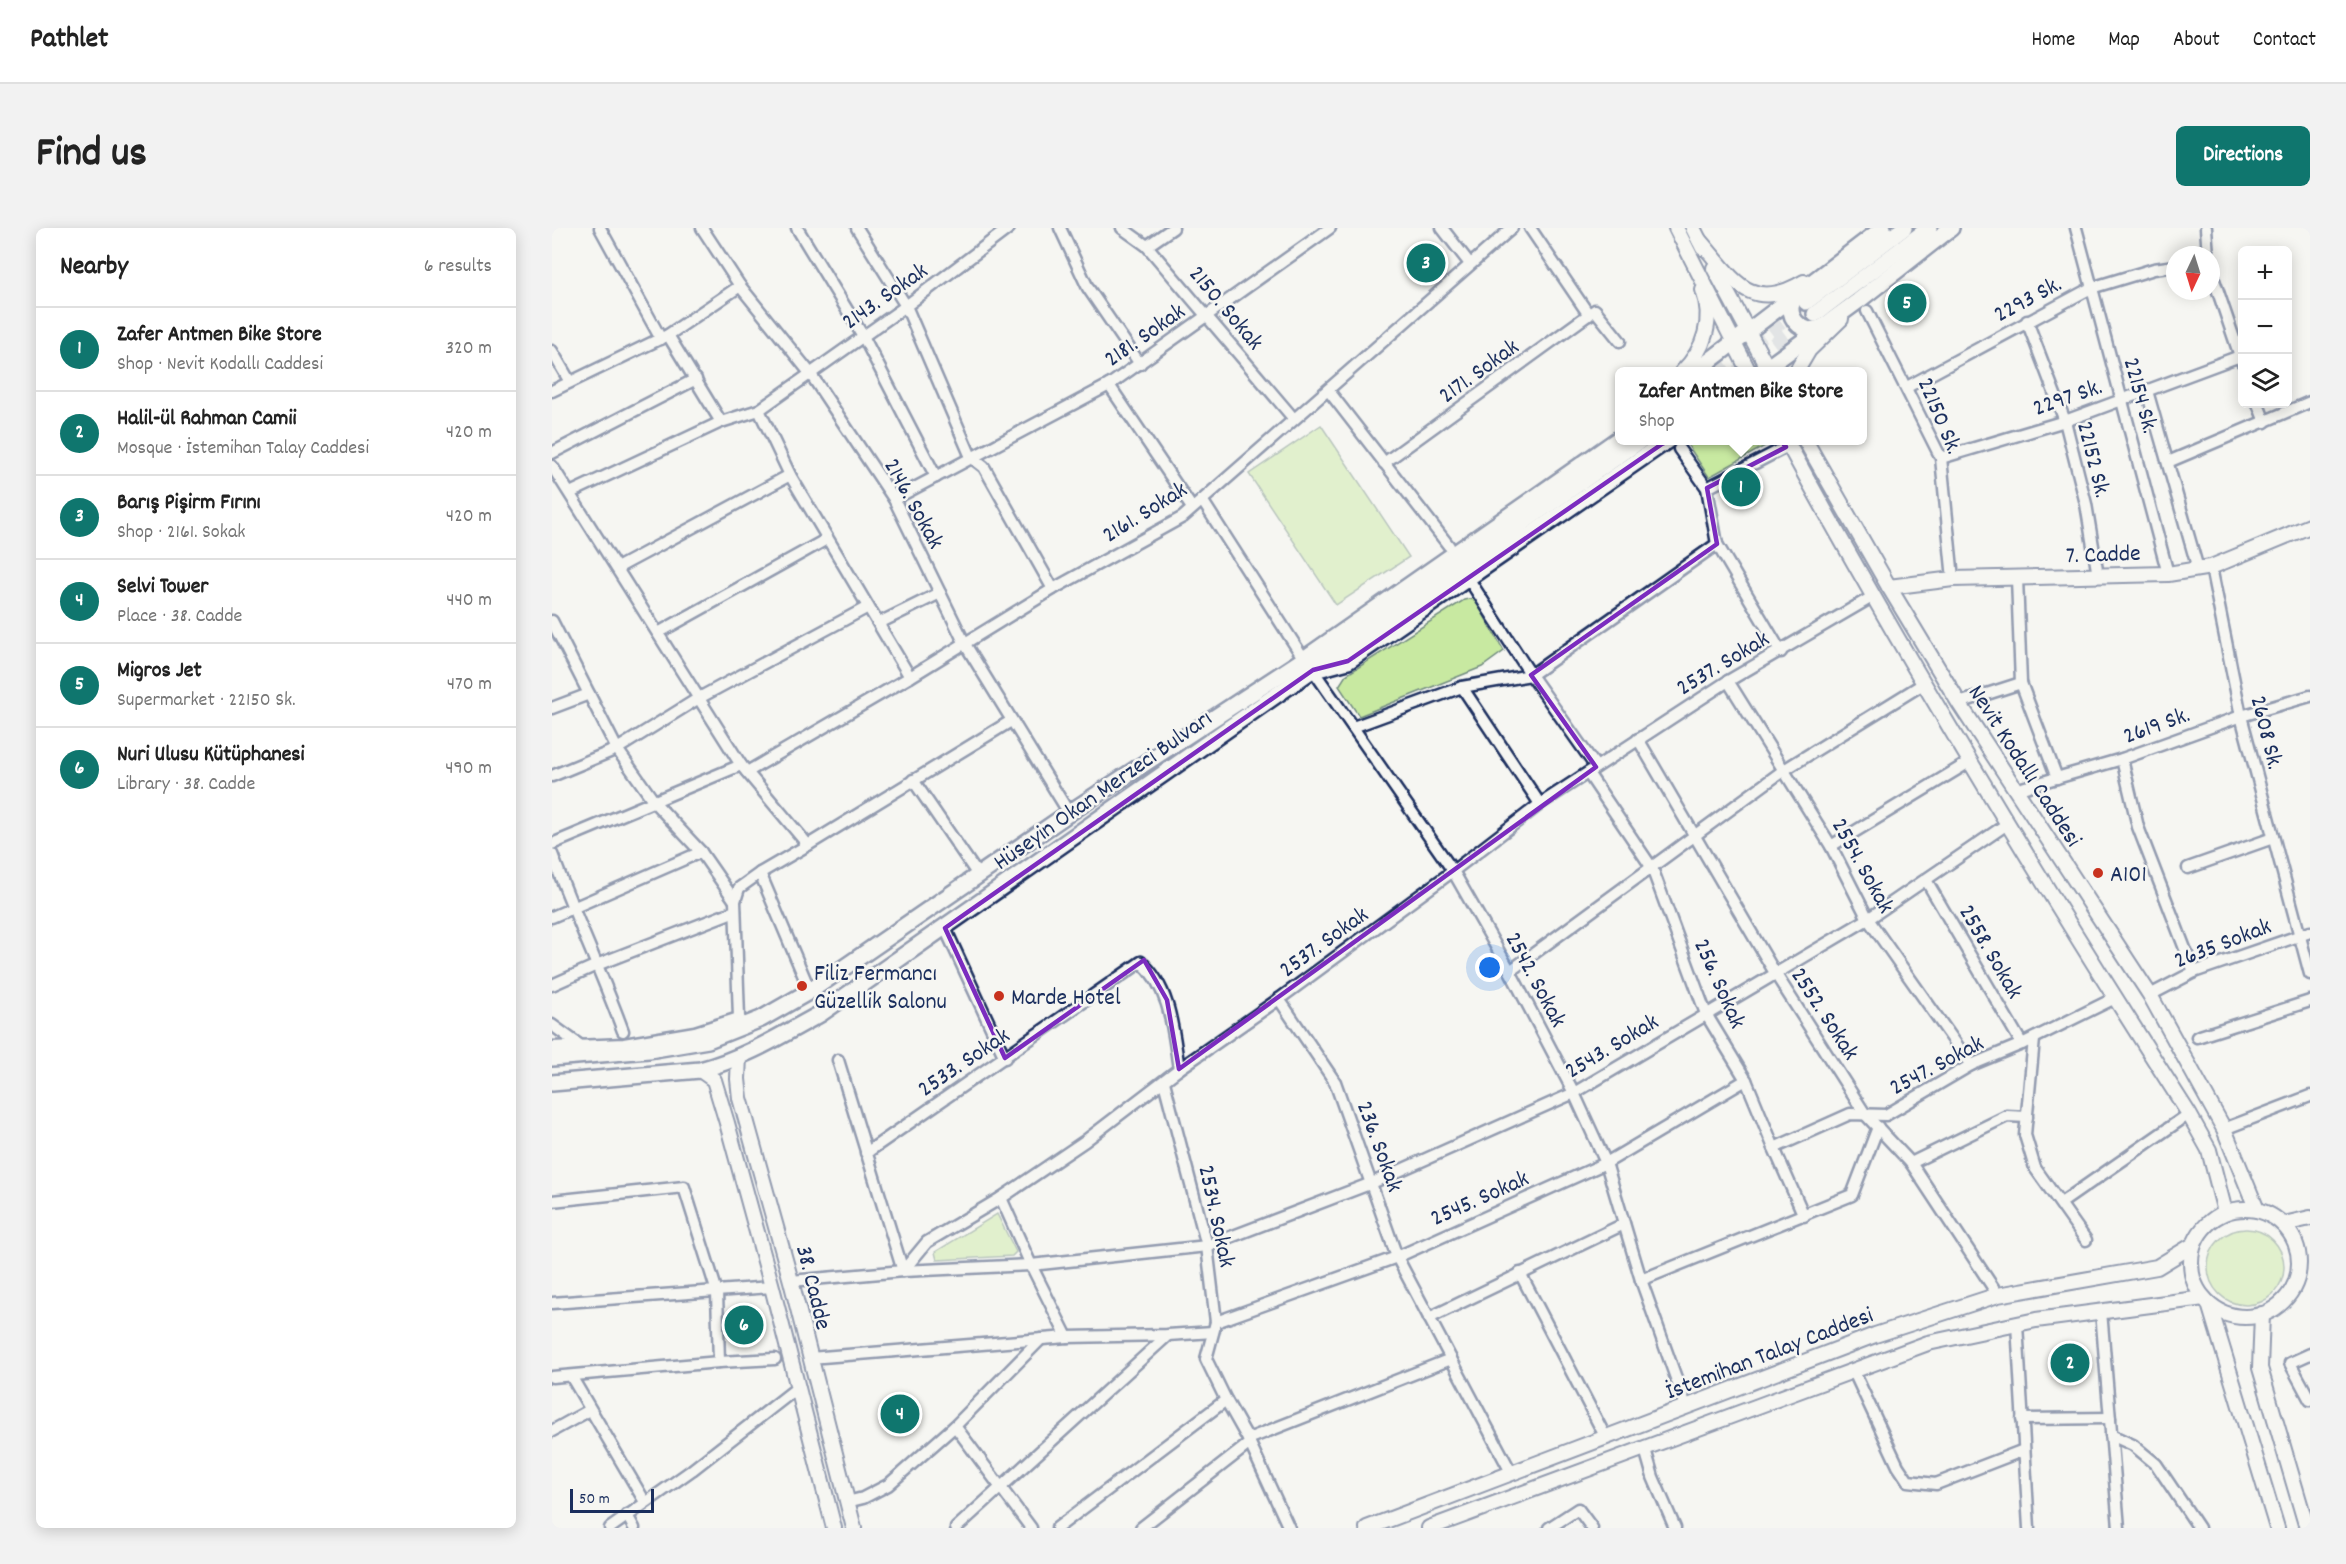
<!DOCTYPE html>
<meta charset="utf-8">
<style>
:root{--surface:#fff;--page:#f2f2f2;--text:#222;--muted:#767676;--line:#e0e0e0;--accent:#0f766e}
body{margin:0;font-family:Dekko,sans-serif;background:var(--page);color:var(--text)}
.controls{position:absolute;right:18px;top:18px;display:grid;overflow:hidden;border-radius:9px;box-shadow:0 3px 15px #0003}
.controls button{width:54px;height:54px;display:grid;place-items:center;padding:0;border:0;border-bottom:2px solid var(--line);background:var(--surface);color:var(--text);font:30px sans-serif}
.compass{position:absolute;left:1614px;top:18px;width:54px;height:54px;border-radius:50%;background:var(--surface);box-shadow:0 3px 15px #0003;rotate:184deg}
.scale{position:absolute;left:18px;bottom:15px;width:84px;box-sizing:border-box;padding-left:6px;border:3px solid #1b2f5e;border-top:0;font-size:16px;line-height:21px;white-space:nowrap;color:#1b2f5e;-webkit-text-stroke:4px #f6f6f2;paint-order:stroke}
.you{position:absolute;left:938px;top:740px;width:21px;height:21px;margin:-15px;border:4px solid #fff;border-radius:50%;background:#1a73e8;box-shadow:0 0 0 9px #1a73e833}
.badge{display:grid;place-items:center;width:39px;height:39px;border-radius:50%;background:var(--accent);color:#fff;font-size:20px;font-weight:700}
.pin{position:absolute;translate:-50% -50%;border:3px solid #fff;box-shadow:0 2px 6px #0006}
.popup{position:absolute;left:1063px;top:139px;width:252px;height:78px;box-sizing:border-box;display:grid;place-content:center;border-radius:9px;background:var(--surface);filter:drop-shadow(0 2px 4px #0005);font-size:20px;white-space:nowrap;color:var(--muted)}
.popup b{font-size:22px;color:var(--text)}
.popup::after{content:'';position:absolute;left:50%;top:100%;margin-left:-12px;border:12px solid transparent;border-top-color:var(--surface)}
.list{margin:0;padding:0;list-style:none}
h2{display:flex;justify-content:space-between;align-items:center;height:78px;margin:0;padding:0 24px;font-size:26px}
h2 small{font-size:20px;font-weight:400;color:var(--muted)}
.list li{display:grid;grid-template-columns:39px 1fr auto;gap:18px;align-items:center;box-sizing:border-box;height:84px;padding:0 24px;border-top:2px solid var(--line)}
.list b{display:block;font-size:22px;white-space:nowrap}
.list p{margin:0;font-size:20px;white-space:nowrap;color:var(--muted)}
.list em{font-size:20px;font-style:normal;color:var(--muted)}
.icon{flex:none;width:33px;height:33px;fill:none;stroke:currentColor;stroke-width:2;stroke-linecap:round;stroke-linejoin:round}
.map{position:relative;flex:none;width:1758px;height:1300px;overflow:hidden;border-radius:9px}
header{display:flex;align-items:center;gap:36px;box-sizing:border-box;height:84px;padding:0 30px;background:var(--surface);border-bottom:2px solid var(--line)}
header strong{font-size:28px}
nav{display:flex;gap:33px;margin-inline-start:auto;font-size:21px}
.intro{display:flex;align-items:center;justify-content:space-between;box-sizing:border-box;height:144px;padding:0 36px}
h1{margin:0;font-size:42px}
.button{padding:15px 27px;border-radius:9px;background:var(--accent);color:#fff;font-size:21px;font-weight:700}
main{display:flex;gap:36px;padding:0 36px}
aside{flex:1;background:var(--surface);border-radius:9px;box-shadow:0 3px 15px #0003}
.map>svg:first-child{display:block}
.green{fill:#c8e9a1;stroke:#728c80;stroke-width:1.5}
.lines{fill:none;stroke-linecap:round;stroke-linejoin:round}
.primary-tunnel{stroke:#caced4;stroke-width:15;stroke-dasharray:15 8;stroke-linecap:butt}
.street-casing{stroke:#1b2f5e;stroke-width:15}
.secondary-casing{stroke:#1b2f5e;stroke-width:18}
.primary-casing{stroke:#1b2f5e;stroke-width:20}
.street{stroke:#f6f6f2;stroke-width:10}
.secondary{stroke:#f6f6f2;stroke-width:14}
.primary{stroke:#f6f6f2;stroke-width:15}
.marked{fill:none;stroke:#7b2cbf;stroke-width:4.5;stroke-linejoin:round}
.poi-dot{fill:#c8321e;stroke:#f6f6f2;stroke-width:2}
.labels{text-anchor:middle;stroke-width:5;stroke-linejoin:round;paint-order:stroke}
.street-label{font-size:24px;fill:#1b2f5e;stroke:#f6f6f2}
.poi-label{font-size:24px;fill:#1b2f5e;stroke:#f6f6f2;text-anchor:start}
</style>
<header>
<strong>Pathlet</strong>
<nav><a>Home</a><a>Map</a><a>About</a><a>Contact</a></nav>
</header>
<div class="intro"><h1>Find us</h1><a class="button">Directions</a></div>
<main>
<aside>
<h2>Nearby<small>6 results</small></h2>
<ul class="list">
<li><span class="badge">1</span><div><b>Zafer Antmen Bike Store</b><p>Shop · Nevit Kodallı Caddesi</p></div><em>320 m</em></li>
<li><span class="badge">2</span><div><b>Halil-ül Rahman Camii</b><p>Mosque · İstemihan Talay Caddesi</p></div><em>420 m</em></li>
<li><span class="badge">3</span><div><b>Barış Pişirm Fırını</b><p>Shop · 2161. Sokak</p></div><em>420 m</em></li>
<li><span class="badge">4</span><div><b>Selvi Tower</b><p>Place · 38. Cadde</p></div><em>440 m</em></li>
<li><span class="badge">5</span><div><b>Migros Jet</b><p>Supermarket · 22150 Sk.</p></div><em>470 m</em></li>
<li><span class="badge">6</span><div><b>Nuri Ulusu Kütüphanesi</b><p>Library · 38. Cadde</p></div><em>490 m</em></li>
</ul>
</aside>
<div class="map">
<svg width="1758" height="1300" viewBox="0 0 1758 1300">
<rect width="100%" height="100%" fill="#f6f6f2"/>
<filter id="ink" filterUnits="userSpaceOnUse"><feTurbulence type="fractalNoise" baseFrequency=".0167" numOctaves="2"/><feDisplacementMap in="SourceGraphic" scale="12" xChannelSelector="R" yChannelSelector="G"/><feConvolveMatrix kernelMatrix="1 2 1 2 8 2 1 2 1" color-interpolation-filters="sRGB"/></filter>
<g filter="url(#ink)">
<!-- green -->
<g class="green">
<polygon points="769,197 857,329 784,377 697,246"/>
<polygon points="1140,213 1209,213 1213,218 1157,249 1135,216"/>
<polygon points="922,370 952,423 930,439 807,488 787,458 794,447 912,372"/>
<polygon points="445,986 464,1024 460,1028 385,1032 383,1024"/>
<circle cx="1694" cy="1039" r="38"/>
</g>
<g class="lines">
<!-- primary-tunnel -->
<g class="primary-tunnel">
<polyline points="1162,144 1249,78"/>
<polyline points="1185,144 1263,86"/>
</g>
<!-- street casing -->
<g class="street-casing">
<g id="street">
<polyline points="48,0 109,111"/>
<polyline points="150,0 188,58 258,145 342,271 413,416 517,585"/>
<polyline points="245,0 311,108 384,249"/>
<polyline points="305,0 354,78 419,229 432,239 501,361"/>
<polyline points="508,0 536,60 588,136"/>
<polyline points="570,0 595,18 742,191"/>
<polyline points="890,0 918,36"/>
<polyline points="978,0 1037,87"/>
<polyline points="1524,0 1616,346"/>
<polyline points="1654,0 1656,27"/>
<polyline points="595,18 621,0"/>
<polyline points="1659,43 1690,134"/>
<polyline points="1315,83 1389,230 1401,351"/>
<polyline points="1475,93 1513,193 1534,276 1546,348"/>
<polyline points="116,107 169,194"/>
<polyline points="0,123 18,154"/>
<polyline points="557,157 640,280"/>
<polyline points="1355,159 1539,60 1602,41 1623,38"/>
<polyline points="776,162 897,318"/>
<polyline points="0,163 116,107 188,58"/>
<polyline points="1595,163 1646,341"/>
<polyline points="1706,176 1713,194"/>
<polyline points="207,182 238,247 358,449"/>
<polyline points="1127,221 1155,260 1165,316 1229,424"/>
<polyline points="0,225 144,151"/>
<polyline points="1389,230 1513,193 1688,128"/>
<polyline points="1616,234 1758,174"/>
<polyline points="832,235 1043,82 1068,113"/>
<polyline points="0,238 189,537 256,617"/>
<polyline points="1155,260 1234,219"/>
<polyline points="18,265 169,194 207,182 354,78 457,0"/>
<polyline points="342,271 557,157 778,0"/>
<polyline points="650,272 752,431"/>
<polyline points="1659,339 1689,488 1758,746"/>
<polyline points="65,340 238,247"/>
<polyline points="916,350 979,447 1044,539"/>
<polyline points="1465,350 1469,455 1505,550"/>
<polyline points="0,393 65,521 103,575 149,624 183,673"/>
<polyline points="327,395 388,365"/>
<polyline points="106,405 275,311"/>
<polyline points="761,442 901,643 958,743 1022,865 1054,935 1089,1052 1134,1178"/>
<polyline points="1176,453 1279,618 1316,691 1419,837"/>
<polyline points="910,459 988,576"/>
<polyline points="1407,475 1469,455"/>
<polyline points="0,480 37,466"/>
<polyline points="801,499 910,459 979,447 1165,316"/>
<polyline points="1086,511 1223,745 1313,886 1359,935 1446,1067"/>
<polyline points="1570,531 1586,599 1642,744"/>
<polyline points="195,544 358,449 501,361 631,289 960,0"/>
<polyline points="1036,545 1100,640 1154,786 1194,852 1222,920 1252,988"/>
<polyline points="0,548 65,521 147,470 316,379"/>
<polyline points="361,552 426,647"/>
<polyline points="1463,562 1570,531 1689,488 1758,468"/>
<polyline points="0,616 189,537"/>
<polyline points="1279,618 1419,533"/>
<path d="M0,626C22,686 49,743 71,803"/>
<polyline points="1636,640 1721,610"/>
<polyline points="208,645 258,763"/>
<polyline points="1374,652 1470,816"/>
<polyline points="0,689 149,624"/>
<polyline points="393,700 453,830"/>
<polyline points="958,743 1232,542 1371,456"/>
<polyline points="0,757 47,736 183,683"/>
<polyline points="1598,767 1642,744 1758,704"/>
<polyline points="727,771 783,854 845,1029 960,1246"/>
<polyline points="0,797 29,818"/>
<polyline points="193,798 187,790 183,673 187,660 208,645 256,617 459,493"/>
<polyline points="1645,809 1758,773"/>
<polyline points="1482,811 1473,907 1483,940 1534,1012"/>
<polyline points="0,819 72,816 143,804 187,790"/>
<polyline points="286,832 351,1043 479,1037 655,1018 820,955 1022,865 1316,691 1455,596"/>
<polyline points="612,854 655,1018 664,1094 654,1131 674,1172 696,1211 737,1300"/>
<polyline points="1672,901 1758,868"/>
<polyline points="1222,920 1298,886 1334,887 1419,837 1470,816 1563,770"/>
<path d="M314,925L589,734C619,760 621,804 627,841"/>
<polyline points="1359,935 1455,888 1475,889"/>
<polyline points="449,970 479,1037 515,1109"/>
<polyline points="0,973 132,959 165,1064 167,1134"/>
<polyline points="1509,975 1637,886"/>
<polyline points="968,1045 1054,1210"/>
<polyline points="1089,1052 1300,967 1326,899"/>
<polyline points="239,1053 351,1043 375,1014 449,970 533,913 627,841 727,771 901,643 988,576 1176,453 1320,369"/>
<polyline points="0,1075 220,1059"/>
<polyline points="1549,1083 1567,1300"/>
<polyline points="877,1090 1072,996"/>
<polyline points="664,1094 845,1029 1054,935 1194,852"/>
<polyline points="1465,1096 1477,1300"/>
<polyline points="1758,1126 1738,1135 1758,1172"/>
<polyline points="258,1130 515,1109 616,1107 661,1104"/>
<polyline points="1302,1144 1346,1238 1356,1253 1384,1256 1472,1222"/>
<polyline points="19,1148 93,1274"/>
<polyline points="0,1149 167,1134 223,1131"/>
<polyline points="1470,1191 1558,1190"/>
<polyline points="403,1198 479,1300"/>
<polyline points="0,1203 38,1182"/>
<polyline points="1559,1207 1581,1217 1604,1236 1647,1300"/>
<polyline points="696,1211 899,1131"/>
<polyline points="1093,1221 1101,1249 1123,1300"/>
<polyline points="295,1274 311,1270 336,1257 403,1198 489,1111"/>
<polyline points="75,1287 82,1300"/>
<polyline points="58,1300 140,1242 245,1160"/>
<polyline points="404,1300 616,1107"/>
<polyline points="505,1300 674,1172"/>
<polyline points="589,1300 698,1215"/>
<polyline points="997,1300 1026,1281 1040,1300"/>
</g>
</g>
<!-- secondary casing -->
<g class="secondary-casing">
<g id="secondary">
<polyline points="1124,0 1197,144"/>
<polyline points="1141,0 1151,20"/>
<path d="M1147,12C1180,49 1197,87 1252,54"/>
<polyline points="1162,40 1218,144"/>
<path d="M1130,144C1153,122 1162,91 1151,62"/>
<polyline points="1244,144 1257,122 1289,91"/>
<path d="M1234,212C1359,442 1496,666 1637,886L1657,922L1673,984"/>
<polyline points="1253,212 1337,359 1407,475 1598,767 1672,901 1705,982"/>
<polyline points="1337,359 1401,351 1616,346 1659,339 1758,298"/>
<polyline points="187,828 186,851 188,870 239,1053 302,1300"/>
<polyline points="148,842 162,852 175,895 220,1059 282,1300"/>
<circle cx="1693" cy="1035" r="54"/>
<polyline points="1732,996 1758,990"/>
<polyline points="1657,1076 1725,1300"/>
<polyline points="1710,1086 1708,1140 1755,1300"/>
<polyline points="815,1300 1323,1107 1446,1067 1605,1039 1641,1017"/>
<polyline points="877,1300 1376,1115 1484,1092 1652,1070"/>
</g>
</g>
<!-- primary casing -->
<g class="primary-casing">
<g id="primary">
<path d="M1243,69C1234,83 1241,97 1257,102L1270,100"/>
<polyline points="1254,74 1352,0"/>
<polyline points="1263,86 1377,0"/>
<polyline points="1143,144 1331,0"/>
<polyline points="1209,144 1306,73 1399,0"/>
<polyline points="770,440 796,433 1116,212"/>
<polyline points="0,830 97,822 156,812 209,791 258,763 517,585 752,431 1068,210"/>
<path d="M0,855L148,842C191,831 230,807 268,786L1089,212"/>
</g>
</g>
<!-- street -->
<use href="#street" class="street"/>
<!-- secondary -->
<use href="#secondary" class="secondary"/>
<!-- primary -->
<use href="#primary" class="primary"/>
</g>
</g>
<!-- marked area -->
<path d="M0 0H1758V1300H0ZM1175,187L1202,191L1227,210L1234,219L1155,260L1165,316L979,447L1044,539L627,841L615,772L592,732L453,830L393,700L761,442L796,433L1110,216Z" fill="#f6f6f2" fill-opacity=".55" fill-rule="evenodd"/>
<path class="marked" d="M1175,187L1202,191L1227,210L1234,219L1155,260L1165,316L979,447L1044,539L627,841L615,772L592,732L453,830L393,700L761,442L796,433L1110,216Z"/>
<!-- markers -->
<g class="poi-dot">
<circle cx="1546" cy="645" r="6"/>
<circle cx="250" cy="758" r="6"/>
<circle cx="447" cy="768" r="6"/>
</g>
<g class="labels">
<!-- street labels -->
<g class="street-label">
<text transform="translate(332 67) rotate(-35)" y="8">2143. Sokak</text>
<text transform="translate(1475 70) rotate(-28)" y="8">2293 Sk.</text>
<text transform="translate(675 79) rotate(50)" y="8">2150. Sokak</text>
<text transform="translate(592 106) rotate(-35)" y="8">2181. Sokak</text>
<text transform="translate(926 142) rotate(-36)" y="8">2171. Sokak</text>
<text transform="translate(1590 167) rotate(75)" y="8">22154 Sk.</text>
<text transform="translate(1515 168) rotate(-19)" y="8">2297 Sk.</text>
<text transform="translate(1389 187) rotate(67)" y="8">22150 Sk.</text>
<text transform="translate(1543 231) rotate(76)" y="8">22152 Sk.</text>
<text transform="translate(363 275) rotate(61)" y="8">2146. Sokak</text>
<text transform="translate(592 283) rotate(-32)" y="8">2161. Sokak</text>
<text transform="translate(1551 325) rotate(-2)" y="8">7. Cadde</text>
<text transform="translate(1170 434) rotate(-31)" y="8">2537. Sokak</text>
<text transform="translate(1604 496) rotate(-20)" y="8">2619 Sk.</text>
<text transform="translate(1716 504) rotate(76)" y="8">2608 Sk.</text>
<text transform="translate(1474 537) rotate(57)" y="8">Nevit Kodallı Caddesi</text>
<text transform="translate(550 561) rotate(-35)" y="8">Hüseyin Okan Merzeci Bulvarı</text>
<text transform="translate(1312 637) rotate(61)" y="8">2554. Sokak</text>
<text transform="translate(771 713) rotate(-36)" y="8">2537. Sokak</text>
<text transform="translate(1670 714) rotate(-21)" y="8">2635 Sokak</text>
<text transform="translate(1440 723) rotate(60)" y="8">2558. Sokak</text>
<text transform="translate(985 751) rotate(62)" y="8">2542. Sokak</text>
<text transform="translate(1169 755) rotate(66)" y="8">256. Sokak</text>
<text transform="translate(1274 785) rotate(57)" y="8">2552. Sokak</text>
<text transform="translate(1059 817) rotate(-31)" y="8">2543. Sokak</text>
<text transform="translate(411 833) rotate(-34)" y="8">2533. Sokak</text>
<text transform="translate(1384 836) rotate(-28)" y="8">2547. Sokak</text>
<text transform="translate(829 918) rotate(70)" y="8">236. Sokak</text>
<text transform="translate(927 969) rotate(-24)" y="8">2545. Sokak</text>
<text transform="translate(666 988) rotate(78)" y="8">2534. Sokak</text>
<text transform="translate(263 1059) rotate(76)" y="8">38. Cadde</text>
<text transform="translate(1217 1124) rotate(-21)" y="8">İstemihan Talay Caddesi</text>
</g>
<!-- poi labels -->
<g class="poi-label">
<text x="1558" y="653">A101</text>
<text x="262" y="752">Filiz Fermancı<tspan x="262" dy="28">Güzellik Salonu</tspan></text>
<text x="459" y="776">Marde Hotel</text>
</g>
</g>
</svg>
<div class="controls">
<button>+</button>
<button>−</button>
<button><svg class="icon" aria-label="layers" viewBox="0 0 24 24"><path d="M12 4l9 5-9 5-9-5zM3 14l9 5 9-5"/></svg></button>
</div>
<svg class="compass" viewBox="-18 -18 36 36"><path d="M0-13l5 13h-10z" fill="#e53935"/><path d="M0 13l5-13h-10z" fill="#767676"/></svg>
<div class="scale">50 m</div>
<div class="you"></div>
<div class="pin badge" style="left:1189px;top:259px">1</div>
<div class="popup"><b>Zafer Antmen Bike Store</b>Shop</div>
<div class="pin badge" style="left:1518px;top:1135px">2</div>
<div class="pin badge" style="left:874px;top:35px">3</div>
<div class="pin badge" style="left:348px;top:1186px">4</div>
<div class="pin badge" style="left:1355px;top:75px">5</div>
<div class="pin badge" style="left:192px;top:1097px">6</div>
</div>
</main>
